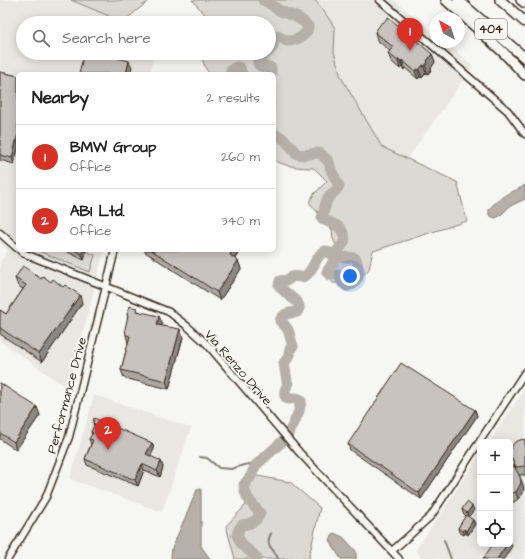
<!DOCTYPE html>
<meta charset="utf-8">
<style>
:root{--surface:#fff;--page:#f2f2f2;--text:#222;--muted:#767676;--line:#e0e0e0;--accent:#d93025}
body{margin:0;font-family:"Architects Daughter",sans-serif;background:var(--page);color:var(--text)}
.controls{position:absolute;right:12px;bottom:12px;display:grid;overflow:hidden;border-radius:6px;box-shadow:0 2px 10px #0003}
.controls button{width:36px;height:36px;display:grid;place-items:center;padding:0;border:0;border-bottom:1px solid var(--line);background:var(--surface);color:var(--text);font:20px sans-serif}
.compass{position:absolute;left:429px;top:12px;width:36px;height:36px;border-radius:50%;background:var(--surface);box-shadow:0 2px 10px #0003;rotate:321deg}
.you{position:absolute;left:350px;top:276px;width:14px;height:14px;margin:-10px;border:3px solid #fff;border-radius:50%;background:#1a73e8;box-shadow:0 0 0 6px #1a73e833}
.badge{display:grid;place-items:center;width:26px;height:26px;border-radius:50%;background:var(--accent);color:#fff;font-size:13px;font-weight:700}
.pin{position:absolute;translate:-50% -33px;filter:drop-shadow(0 1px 2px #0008)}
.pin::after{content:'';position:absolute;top:21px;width:14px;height:12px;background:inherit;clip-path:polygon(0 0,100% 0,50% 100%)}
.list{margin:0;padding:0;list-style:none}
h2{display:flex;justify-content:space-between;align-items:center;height:52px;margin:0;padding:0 16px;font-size:17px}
h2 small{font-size:13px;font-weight:400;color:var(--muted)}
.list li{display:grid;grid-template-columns:26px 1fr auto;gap:12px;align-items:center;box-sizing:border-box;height:64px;padding:0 16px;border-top:1px solid var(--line)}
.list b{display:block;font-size:15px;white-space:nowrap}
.list p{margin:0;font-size:13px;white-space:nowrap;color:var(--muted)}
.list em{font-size:13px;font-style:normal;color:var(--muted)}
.icon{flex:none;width:22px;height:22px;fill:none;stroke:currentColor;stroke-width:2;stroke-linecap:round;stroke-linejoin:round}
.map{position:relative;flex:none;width:525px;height:559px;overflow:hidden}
.search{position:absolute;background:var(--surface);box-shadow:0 2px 10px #0003;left:16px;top:16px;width:260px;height:44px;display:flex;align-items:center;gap:10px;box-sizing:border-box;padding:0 14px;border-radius:22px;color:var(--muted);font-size:15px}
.panel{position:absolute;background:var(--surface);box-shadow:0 2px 10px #0003;left:16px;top:72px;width:260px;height:180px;border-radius:6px}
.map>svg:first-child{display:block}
.built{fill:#e8e7e2}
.green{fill:#dad9d3;stroke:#8a8278}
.water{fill:#b6b0a9;stroke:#857a71}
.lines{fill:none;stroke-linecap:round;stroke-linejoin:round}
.stream{stroke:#857a71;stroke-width:2}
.river{stroke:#b6b0a9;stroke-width:11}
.minor-casing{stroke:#3b2a1e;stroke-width:9}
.highway-casing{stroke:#3b2a1e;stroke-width:12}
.minor{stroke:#f6f6f2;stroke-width:6}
.highway{stroke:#f6f6f2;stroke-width:9}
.wall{fill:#aca8a3;stroke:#3b2a1e}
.shaded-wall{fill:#8c8885;stroke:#3b2a1e}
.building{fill:#c8c3be;stroke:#3b2a1e}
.labels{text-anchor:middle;stroke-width:4;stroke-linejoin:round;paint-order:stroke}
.shield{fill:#f6f6f2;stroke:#73675e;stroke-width:1}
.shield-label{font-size:12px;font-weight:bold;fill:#3b2a1e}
.street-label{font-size:13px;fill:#3b2a1e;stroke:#f6f6f2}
</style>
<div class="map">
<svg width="525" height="559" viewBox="0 0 525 559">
<rect width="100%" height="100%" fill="#f6f6f2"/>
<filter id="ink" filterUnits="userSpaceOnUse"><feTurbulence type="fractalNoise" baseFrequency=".025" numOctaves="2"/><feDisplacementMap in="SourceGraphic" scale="8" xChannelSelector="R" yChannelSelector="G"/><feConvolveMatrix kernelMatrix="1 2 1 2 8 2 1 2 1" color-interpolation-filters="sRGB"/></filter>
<g filter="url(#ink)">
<!-- built -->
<g class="built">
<polygon points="0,0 71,0 109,16 115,22 125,20 128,23 23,23 23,53 154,53 155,54 149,74 18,74 18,250 104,250 69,389 0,341 0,262 8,251 0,243"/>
<polygon points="315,0 394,0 435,34 435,42 445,42 473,66 407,159 382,148 341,77 334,52 335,28 323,10"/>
<polygon points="525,389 525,559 423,559 416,550 480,455 480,544 510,544 510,442 489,442"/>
<polygon points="94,395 191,428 162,512 70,479"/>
</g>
<!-- green -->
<g class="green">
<polygon points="71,0 150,0 125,20 115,22 109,16"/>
<path d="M192,0H315L323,10L335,28L334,52L341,77L382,147L457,182L467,221L373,251L369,269L355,284L333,283L326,273L328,267L337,259L339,251L333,239L332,230L309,202L314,194L327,181L314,168C300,168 287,167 274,160V74H210L206,69L201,56L203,53H269V23H209V19Z"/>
<polygon points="36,250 83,250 95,255 90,272"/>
<polygon points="252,475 290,482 320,508 309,557 310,559 235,559 226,526 245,506"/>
</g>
<!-- water -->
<g class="water">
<path d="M525,185V199L510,206L500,216L495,218L489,215V209C494,204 500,198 507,194C513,191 520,189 525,185Z"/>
<polygon points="201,489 201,546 210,559 172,559 171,557 172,548 197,490"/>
<polygon points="334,533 343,537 356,551 356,559 341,559 334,548 330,540"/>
</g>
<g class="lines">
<!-- stream -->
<g class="stream">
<polyline points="200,457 207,458 219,468 231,469 244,465 249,464 255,466"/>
<path d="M271,533C264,549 274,546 278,559"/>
<polyline points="444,540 451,559"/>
</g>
<!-- river -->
<g class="river">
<path d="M263,0C269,1 272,6 277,9C289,16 297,14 308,26C308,28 308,31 306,32C303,38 293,41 287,41L277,36L271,41L273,46L269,51"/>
<path d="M267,53L258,60C257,67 263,67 269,67L271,68V74"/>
<path d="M230,74C230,70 234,68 237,67L240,68L242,74"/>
<path d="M257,559L253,554L242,545L237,535L239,529L242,525C250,524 258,521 260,513C252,504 245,498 244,485L251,476L255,466L286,438L294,423L299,411L301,401L299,399L296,398L288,399C282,395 285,389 288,384L287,381L284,363L290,355V349L293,346C288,334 292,331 280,321C283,313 289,313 297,312C298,310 300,309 299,306C298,300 283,293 279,285L280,281L288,280C295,272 299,280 305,276C314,271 315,255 325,251C331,253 333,255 334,261L327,272L330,275H339L342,282L347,286L353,284L358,277C359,243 348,266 336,253C338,248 342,247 344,242C345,240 345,238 344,236C341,223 330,225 322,218C324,212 325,203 328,198C331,194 336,192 339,186L331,170L329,162L320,153C311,152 307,157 297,154C288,145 288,139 274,134"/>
</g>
<!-- minor casing -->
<g class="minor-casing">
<g id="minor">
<polyline points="380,0 508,111 525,134"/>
<polyline points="0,233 18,249"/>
<polyline points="20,250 23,253 169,312 187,326 207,344 299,452 399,559"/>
<polyline points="392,551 431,516 525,372"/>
<polyline points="8,559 46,497 69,437 115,250"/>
</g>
</g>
<!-- highway casing -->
<g class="highway-casing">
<g id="highway">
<polyline points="446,0 503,52 525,75"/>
<polyline points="458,0 525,58"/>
<polyline points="500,0 525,22"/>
<polyline points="521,0 525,3"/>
</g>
</g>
<!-- minor -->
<use href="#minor" class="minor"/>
<!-- highway -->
<use href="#highway" class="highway"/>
</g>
<!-- wall -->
<g class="wall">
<polygon points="375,32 432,54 435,62 431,68 431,70 428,74 426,73 422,78 420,77 418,79 405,68 404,70 402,67 400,69 391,61 388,53 390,51 377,40"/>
<polygon points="0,72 18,76 18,149 14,164 0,160"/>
<polygon points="64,250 86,250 84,260"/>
<polygon points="144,250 240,250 235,259 238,261 241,269 220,300 145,252"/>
<polygon points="15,278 41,279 82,303 42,362 0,334 0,310 6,314 23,289 18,286"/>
<polygon points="137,308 138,311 162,323 162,326 183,337 169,389 124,378 121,370 128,343 126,335 128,318 127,314"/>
<polygon points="0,383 40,415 16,450 0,439"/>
<polygon points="475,410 477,416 421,499 350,450 348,444"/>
<polygon points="93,423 152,443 154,449 150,456 163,467 160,477 144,470 138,486 87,465 85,459 91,444 89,439 92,435 91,432 94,426"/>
<polygon points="525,439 525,475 519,475 523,485 524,490 522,495 518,499 514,502 510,502 510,467 516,469 511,457"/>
<polygon points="462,509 474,510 468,517 473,520 475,524 468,535 465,533 464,535 459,532 458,528 466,516 463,513"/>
</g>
<!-- shaded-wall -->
<g class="shaded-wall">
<polygon points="432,54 435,62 431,68 431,70 428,74 425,66 427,61"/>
<polygon points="399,59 402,67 400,69 398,61"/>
<polygon points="402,60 405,68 404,70 401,62"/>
<polygon points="129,61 132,67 130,74 126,74"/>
<polygon points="423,65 426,73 422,78 419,70"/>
<polygon points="417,69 420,77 418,79 415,71"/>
<polygon points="18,134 18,149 14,164 12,158"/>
<polygon points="83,250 86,250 84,260 82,254"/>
<polygon points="233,250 240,250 232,263 230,255"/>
<polygon points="238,261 241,269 220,300 217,292"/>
<polygon points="80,295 82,303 42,362 39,354"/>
<polygon points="159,316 162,323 160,333 157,325"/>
<polygon points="180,329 183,337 169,389 166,381"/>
<polygon points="37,407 40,415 16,450 14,442"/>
<polygon points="475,410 477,416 421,499 419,493"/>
<polygon points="152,443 154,449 149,460 146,454"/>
<polygon points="161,461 163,467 160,477 157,471"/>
<polygon points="142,464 144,470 138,486 135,480"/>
<polygon points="520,477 523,485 524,490 522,495 518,499 516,492"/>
<polygon points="472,506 474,510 468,517 467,513"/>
<polygon points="473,520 475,524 468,535 466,531"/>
<polygon points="464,529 465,533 464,535 462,531"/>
<polygon points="510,541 512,546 504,559 497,559 507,544 510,544"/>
</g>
<!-- building -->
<g class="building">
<polygon points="388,17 432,54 427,61 428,62 425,66 423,65 419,70 417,69 415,71 402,60 401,62 399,59 398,61 388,53 393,47 375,32 382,22 383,23"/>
<polygon points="84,53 98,53 129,61 126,74 79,74"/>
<polygon points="0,72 18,76 18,134 12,158 0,155"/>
<polygon points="74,250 83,250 82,254"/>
<polygon points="151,250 233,250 230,255 238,261 217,292"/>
<polygon points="23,266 41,279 43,276 51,282 53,279 63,287 65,285 80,295 39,354 0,328 0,310 6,314 26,285 15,278"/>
<polygon points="130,306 137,308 136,311 159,316 157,325 180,329 166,381 121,370 130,336 126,335 125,329 128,315 127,314"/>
<polygon points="401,363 475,410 419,493 348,444"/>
<polygon points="0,383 37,407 14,442 0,433"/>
<polygon points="94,418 152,443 146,454 161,461 157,471 142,464 135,480 85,459 93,440 89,439 93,433 91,432 95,424 93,423"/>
<polygon points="525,439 525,466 516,467 511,457 510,451 512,446 515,442 520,440"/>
<polygon points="514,466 520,477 521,482 519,487 516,492 510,494 510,467"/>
<polygon points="467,502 472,506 467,513 462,509"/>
<polygon points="466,515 473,520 466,531 464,529 462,531 458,528"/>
<polygon points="493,544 507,544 497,559 483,559"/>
</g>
</g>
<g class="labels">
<!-- shield labels -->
<rect class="shield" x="475" y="19" width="32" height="20" rx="3"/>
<g class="shield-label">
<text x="491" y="33">404</text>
</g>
<!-- street labels -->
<g class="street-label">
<text transform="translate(239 367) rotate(49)" y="5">Via Renzo Drive</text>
<text transform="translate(66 395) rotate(-75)" y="5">Performance Drive</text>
</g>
</g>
</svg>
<div class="controls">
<button>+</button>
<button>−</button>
<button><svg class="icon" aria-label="locate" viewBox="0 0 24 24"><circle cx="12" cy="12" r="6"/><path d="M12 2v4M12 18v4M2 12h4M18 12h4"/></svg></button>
</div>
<svg class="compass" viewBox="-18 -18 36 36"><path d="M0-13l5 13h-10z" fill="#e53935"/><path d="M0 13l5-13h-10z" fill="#767676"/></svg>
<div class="you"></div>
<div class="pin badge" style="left:410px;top:51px">1</div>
<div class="pin badge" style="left:108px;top:450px">2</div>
<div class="search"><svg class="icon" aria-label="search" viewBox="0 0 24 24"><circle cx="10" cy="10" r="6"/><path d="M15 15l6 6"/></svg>Search here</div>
<section class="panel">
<h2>Nearby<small>2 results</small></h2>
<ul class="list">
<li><span class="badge">1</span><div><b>BMW Group</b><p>Office</p></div><em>260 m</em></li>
<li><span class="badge">2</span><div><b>ABI Ltd.</b><p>Office</p></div><em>340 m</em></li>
</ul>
</section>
</div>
